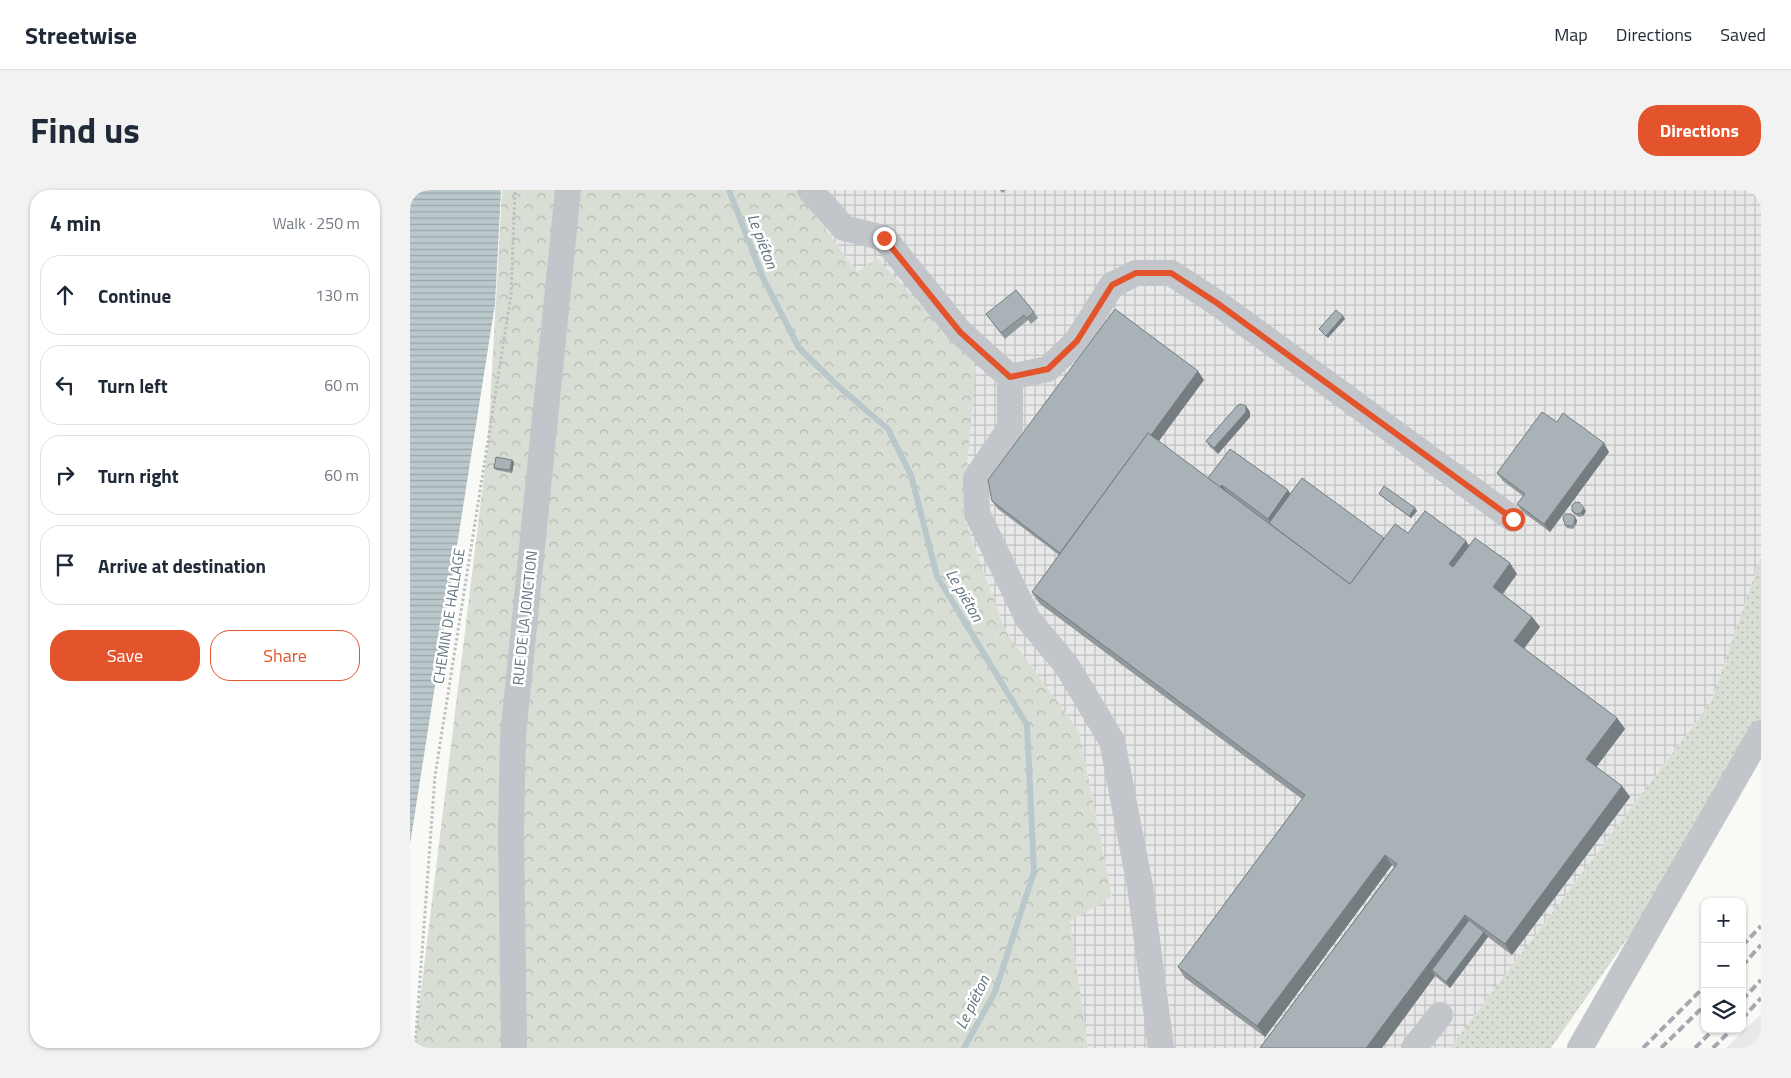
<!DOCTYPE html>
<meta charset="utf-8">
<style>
:root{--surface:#fff;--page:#f2f2f3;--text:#1f2937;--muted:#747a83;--line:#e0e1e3;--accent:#e3542c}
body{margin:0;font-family:"Titillium Web",sans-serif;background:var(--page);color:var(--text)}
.controls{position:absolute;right:15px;bottom:15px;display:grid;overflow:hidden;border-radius:10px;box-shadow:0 1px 4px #0004}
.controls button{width:45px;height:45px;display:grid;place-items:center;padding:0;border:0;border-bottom:1px solid var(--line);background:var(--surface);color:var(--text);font:25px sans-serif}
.stop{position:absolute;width:15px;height:15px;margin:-11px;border:4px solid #e3542c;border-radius:50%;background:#fff}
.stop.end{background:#e3542c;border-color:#fff;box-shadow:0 1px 5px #0008}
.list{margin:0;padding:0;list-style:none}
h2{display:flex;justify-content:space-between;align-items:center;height:65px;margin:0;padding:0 20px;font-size:21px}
h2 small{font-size:16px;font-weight:400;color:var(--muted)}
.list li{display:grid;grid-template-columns:32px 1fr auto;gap:15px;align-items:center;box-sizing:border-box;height:80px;margin:0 10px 10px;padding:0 10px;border:1px solid var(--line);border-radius:20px}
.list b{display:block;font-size:19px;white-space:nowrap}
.list em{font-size:16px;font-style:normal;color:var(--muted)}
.actions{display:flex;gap:10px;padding:15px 20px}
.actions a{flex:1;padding:11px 0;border:1px solid var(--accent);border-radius:20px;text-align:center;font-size:18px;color:var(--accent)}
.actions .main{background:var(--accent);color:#fff}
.icon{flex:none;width:28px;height:28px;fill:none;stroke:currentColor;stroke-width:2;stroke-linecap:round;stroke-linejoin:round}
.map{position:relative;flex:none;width:1351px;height:858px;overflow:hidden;border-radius:20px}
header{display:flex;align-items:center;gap:30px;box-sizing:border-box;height:70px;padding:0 25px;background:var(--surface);border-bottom:1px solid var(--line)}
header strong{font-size:24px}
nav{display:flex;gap:28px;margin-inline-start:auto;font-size:18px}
.intro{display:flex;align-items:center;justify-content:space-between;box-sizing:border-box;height:120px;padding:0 30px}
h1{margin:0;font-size:35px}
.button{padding:12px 22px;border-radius:20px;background:var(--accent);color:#fff;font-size:18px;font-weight:700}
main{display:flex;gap:30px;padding:0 30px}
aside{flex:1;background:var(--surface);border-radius:20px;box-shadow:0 1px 4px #0004}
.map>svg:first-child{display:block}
.built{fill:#e7e8e7}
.industrial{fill:url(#industrial-grid)}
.grass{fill:url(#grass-dots)}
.forest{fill:url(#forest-crowns)}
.water{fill:url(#water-rules)}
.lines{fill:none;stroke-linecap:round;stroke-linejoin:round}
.stream{stroke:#bac7cb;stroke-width:6}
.path{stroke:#bcbfc1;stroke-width:3;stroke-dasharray:2.5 2.5;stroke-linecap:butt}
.minor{stroke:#c2c6ca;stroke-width:26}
.rail{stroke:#a3aaaf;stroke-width:4;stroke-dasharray:8 4;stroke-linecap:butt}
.wall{fill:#91999d}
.shaded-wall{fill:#767d80}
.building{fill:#a9b2b7;stroke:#767d80}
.route{stroke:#e3542c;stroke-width:6}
.labels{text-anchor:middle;stroke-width:5;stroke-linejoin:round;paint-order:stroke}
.street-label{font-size:15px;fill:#647581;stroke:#fff}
.water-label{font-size:16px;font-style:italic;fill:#5e747c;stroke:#fff}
</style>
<header>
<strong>Streetwise</strong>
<nav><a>Map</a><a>Directions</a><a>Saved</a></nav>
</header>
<div class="intro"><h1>Find us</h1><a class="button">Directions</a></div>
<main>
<aside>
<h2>4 min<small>Walk · 250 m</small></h2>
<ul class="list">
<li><svg class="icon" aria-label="ahead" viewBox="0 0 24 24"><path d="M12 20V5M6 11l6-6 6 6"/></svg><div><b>Continue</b></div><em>130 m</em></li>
<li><svg class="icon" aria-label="left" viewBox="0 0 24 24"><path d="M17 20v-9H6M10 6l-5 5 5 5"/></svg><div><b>Turn left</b></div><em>60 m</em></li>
<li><svg class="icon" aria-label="right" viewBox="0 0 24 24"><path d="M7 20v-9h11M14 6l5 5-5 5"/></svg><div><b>Turn right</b></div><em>60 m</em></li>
<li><svg class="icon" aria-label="arrive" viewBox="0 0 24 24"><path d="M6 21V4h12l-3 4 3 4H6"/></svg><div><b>Arrive at destination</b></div></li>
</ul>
<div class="actions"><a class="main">Save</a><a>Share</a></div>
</aside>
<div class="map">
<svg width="1351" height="858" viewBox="0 0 1351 858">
<defs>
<pattern id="industrial-grid" width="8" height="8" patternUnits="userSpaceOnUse" patternTransform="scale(1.25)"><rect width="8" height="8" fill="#e7e8e7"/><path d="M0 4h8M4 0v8" fill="none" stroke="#bfc1c1"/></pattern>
<pattern id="grass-dots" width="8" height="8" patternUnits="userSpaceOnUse" patternTransform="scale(1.25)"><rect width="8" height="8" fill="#d9ded5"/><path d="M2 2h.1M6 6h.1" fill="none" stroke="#b4b9b2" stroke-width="1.8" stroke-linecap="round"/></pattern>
<pattern id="forest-crowns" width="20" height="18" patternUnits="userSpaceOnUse" patternTransform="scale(1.25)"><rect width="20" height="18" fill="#d9ded5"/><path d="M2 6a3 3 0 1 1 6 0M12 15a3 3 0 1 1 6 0" fill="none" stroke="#b4b9b2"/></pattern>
<pattern id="water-rules" width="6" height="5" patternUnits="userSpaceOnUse" patternTransform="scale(1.25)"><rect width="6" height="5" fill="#bac7cb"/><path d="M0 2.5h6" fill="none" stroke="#9ba6aa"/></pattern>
</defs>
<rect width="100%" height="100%" fill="#f9f9f6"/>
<!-- built -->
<polygon class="built" points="1351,824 1351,858 1316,858"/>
<!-- industrial -->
<polygon class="industrial" points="387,0 1351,0 1351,367 1301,512 1040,858 678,858 659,731 702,707 669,541 595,440 553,325 562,217 467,68 447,82"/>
<!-- grass -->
<polygon class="grass" points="1351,367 1351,557 1141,858 1040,858 1301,512"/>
<!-- forest -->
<polygon class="forest" points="92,0 387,0 447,82 467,68 566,175 553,325 595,440 669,541 702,707 660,731 678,858 4,858 78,253"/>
<!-- water -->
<polygon class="water" points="0,0 91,0 85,114 0,654"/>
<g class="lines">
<!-- stream -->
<polyline class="stream" points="319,0 353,88 389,158 428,196 478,239 501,285 527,386 617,535 624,682 585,802 554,858"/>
<!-- path -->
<polyline class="path" points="5,858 25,586 101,105 105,0"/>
<!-- minor -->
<g class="minor">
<polyline points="400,0 434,38 474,48 550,142 600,187 638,179 667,151 702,95 726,83 761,83 807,113 1103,329"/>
<polyline points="600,187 600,238 566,288 567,323 618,429 657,476 702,551 730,696 751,858"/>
<polyline points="104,858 101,641 103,546 158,0"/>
<polyline points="1004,858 1030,825"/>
<polyline points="1170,858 1351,543"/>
</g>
<!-- rail -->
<g class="rail">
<polyline points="1332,756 1351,736"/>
<polyline points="1332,776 1351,755"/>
<polyline points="1332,810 1351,790"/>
<polyline points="1332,829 1351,808"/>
<polyline points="1233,858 1295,796"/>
<polyline points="1251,858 1295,815"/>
<polyline points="1285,858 1304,839"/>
<polyline points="1303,858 1322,839"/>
</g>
</g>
<!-- wall -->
<g class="wall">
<polygon points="590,0 596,0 592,3"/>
<polygon points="624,122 628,128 621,134 618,130 595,149 576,124"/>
<polygon points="794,190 748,251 798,288 880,304 974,348 998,343 1056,351 1059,356 1107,384 1093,404 1122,427 1130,437 1114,459 1207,528 1215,539 1186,577 1212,596 1220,607 1102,765 1078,747 1040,798 1025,786 972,858 850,858 984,677 982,675 855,847 775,788 768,777 892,609 629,413 622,402 649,365 588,319 582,311"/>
<polygon points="836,216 840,222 840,227 808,264 800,257 796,251"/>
<polygon points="1147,232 1199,262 1140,342 1113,322 1107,314 1113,306 1093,291 1087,283"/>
<polygon points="102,270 104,272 102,283 86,280 84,278"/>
<polygon points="969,304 1005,318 1007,321 1001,328 971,306"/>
<polygon points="1162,321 1176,321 1173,326 1169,327 1164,324"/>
<polygon points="1167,330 1166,335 1163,339 1157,338 1155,335"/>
</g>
<!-- shaded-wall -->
<g class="shaded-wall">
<polygon points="933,126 935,129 918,148 916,146"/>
<polygon points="788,181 794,190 659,373 653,365"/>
<polygon points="836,216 840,222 840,227 808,264 804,258"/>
<polygon points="1194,253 1199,262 1140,342 1134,334"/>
<polygon points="102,270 104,272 102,283 100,280"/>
<polygon points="812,295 818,303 810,298"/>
<polygon points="878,300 884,309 863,337 858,329"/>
<polygon points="1005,318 1007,321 1001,328 999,326"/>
<polygon points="1174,318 1176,321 1173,326 1171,323"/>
<polygon points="1165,327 1167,330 1166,335 1164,333"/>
<polygon points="1056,351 1063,362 1046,385 1039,374"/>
<polygon points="1100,373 1107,384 1090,407 1083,397"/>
<polygon points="1122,427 1130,437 1111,462 1104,451"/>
<polygon points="1207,528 1215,539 1184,580 1176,569"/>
<polygon points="1212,596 1220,607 1102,765 1095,754"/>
<polygon points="975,665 982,675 855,847 847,836"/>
<polygon points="1055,725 1063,736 1022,780 1025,786 972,858 956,858"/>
<polygon points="1074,742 1078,747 1040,798 1036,792"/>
</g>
<!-- building -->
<g class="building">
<polygon points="606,100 624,122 617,128 614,125 591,143 576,124"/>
<polygon points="705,119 788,181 741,245 738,243 650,363 582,311 578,290"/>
<polygon points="926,120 933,126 916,146 909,139"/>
<polygon points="831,214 836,216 836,222 804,258 796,251 828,215"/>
<polygon points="1132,222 1147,232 1153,223 1194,253 1134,334 1107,314 1115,304 1087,283"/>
<polygon points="738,243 940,394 985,334 998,343 1015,321 1056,351 1039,374 1043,377 1065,348 1100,373 1083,397 1122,427 1104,451 1207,528 1176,569 1212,596 1095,754 1055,725 956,858 850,858 987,674 975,665 847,836 768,777 895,605 622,402"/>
<polygon points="820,259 878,300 858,329 812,295 810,297 798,288"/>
<polygon points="86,267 102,270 100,280 84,278"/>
<polygon points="892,288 974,348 940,394 859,333"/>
<polygon points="974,296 1005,318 999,326 969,304"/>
<polygon points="1169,312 1174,318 1171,323 1167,324 1162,321 1162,316 1164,313"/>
<polygon points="1155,324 1161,324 1165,327 1164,333 1161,336 1155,335 1153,328"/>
<polygon points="1059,730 1074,742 1036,792 1022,780"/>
</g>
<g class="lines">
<!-- route -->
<polyline class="route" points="474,48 550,142 600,187 638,179 667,151 702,95 726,83 761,83 807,113 1103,329"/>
</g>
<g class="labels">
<!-- street labels -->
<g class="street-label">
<text transform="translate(39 426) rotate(-81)" y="5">CHEMIN DE HALLAGE</text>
<text transform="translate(115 428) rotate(-84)" y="5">RUE DE LA JONCTION</text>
</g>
<!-- water labels -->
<g class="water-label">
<text transform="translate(353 51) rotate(69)" y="6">Le piéton</text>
<text transform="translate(555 405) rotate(60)" y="6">Le piéton</text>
<text transform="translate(562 812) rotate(-64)" y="6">Le piéton</text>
</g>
</g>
</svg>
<div class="controls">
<button>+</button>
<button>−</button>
<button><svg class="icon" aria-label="layers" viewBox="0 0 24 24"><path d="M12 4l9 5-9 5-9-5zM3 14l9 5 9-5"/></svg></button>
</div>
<div class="stop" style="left:1103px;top:329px"></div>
<div class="stop end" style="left:474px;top:48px"></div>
</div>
</main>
